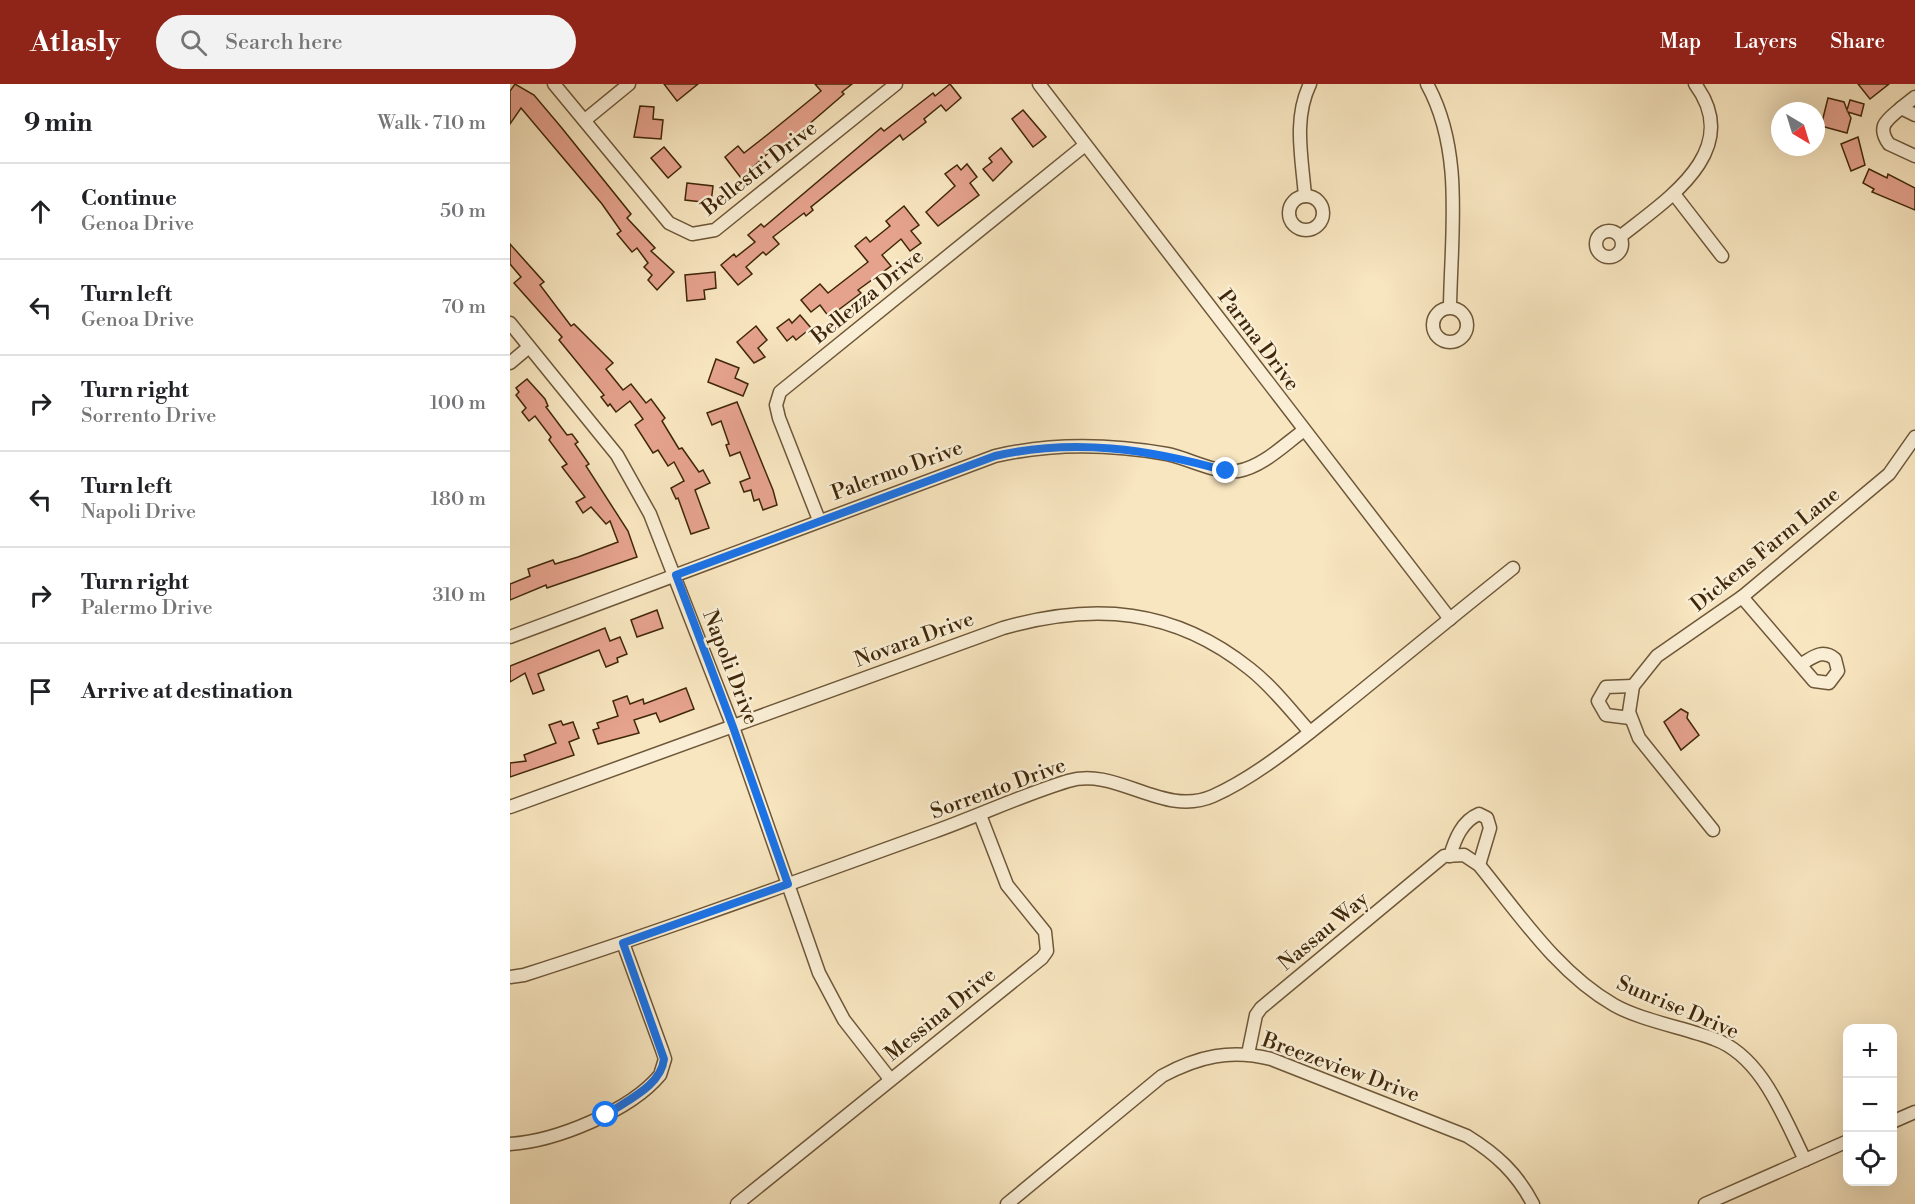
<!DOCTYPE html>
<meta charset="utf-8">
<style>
:root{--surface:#fff;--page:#f2f2f2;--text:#202124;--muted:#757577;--line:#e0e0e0;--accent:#8f2418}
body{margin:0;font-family:"Libre Bodoni",serif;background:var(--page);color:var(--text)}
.controls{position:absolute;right:18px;bottom:18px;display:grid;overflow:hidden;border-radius:12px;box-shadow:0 6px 24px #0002}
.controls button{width:54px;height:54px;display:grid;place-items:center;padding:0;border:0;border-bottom:2px solid var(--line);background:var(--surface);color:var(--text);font:30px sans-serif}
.compass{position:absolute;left:1261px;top:18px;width:54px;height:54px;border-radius:50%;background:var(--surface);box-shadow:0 6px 24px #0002;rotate:142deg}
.stop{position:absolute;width:18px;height:18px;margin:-14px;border:4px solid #1a73e8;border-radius:50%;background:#fff}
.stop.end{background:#1a73e8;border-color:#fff;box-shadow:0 2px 6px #0008}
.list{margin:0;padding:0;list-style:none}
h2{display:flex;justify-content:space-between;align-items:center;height:78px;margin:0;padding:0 24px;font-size:26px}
h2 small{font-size:20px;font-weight:400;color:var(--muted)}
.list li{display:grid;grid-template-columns:39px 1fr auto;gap:18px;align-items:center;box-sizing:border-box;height:96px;padding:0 24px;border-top:2px solid var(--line)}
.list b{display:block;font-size:22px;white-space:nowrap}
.list p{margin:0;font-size:20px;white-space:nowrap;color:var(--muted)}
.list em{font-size:20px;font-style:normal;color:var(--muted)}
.icon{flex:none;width:33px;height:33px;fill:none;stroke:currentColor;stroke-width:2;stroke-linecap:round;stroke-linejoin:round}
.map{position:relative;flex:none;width:1405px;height:1120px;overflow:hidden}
header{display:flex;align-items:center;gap:36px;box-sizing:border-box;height:84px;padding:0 30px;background:var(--accent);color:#fff}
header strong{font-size:28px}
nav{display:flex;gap:33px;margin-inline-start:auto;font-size:21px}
.search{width:420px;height:54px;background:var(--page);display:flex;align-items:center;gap:15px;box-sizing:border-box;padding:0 21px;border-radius:33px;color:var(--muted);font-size:22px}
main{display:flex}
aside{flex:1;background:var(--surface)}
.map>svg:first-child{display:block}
.building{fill:#e5a28d;stroke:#40270a;stroke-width:1.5}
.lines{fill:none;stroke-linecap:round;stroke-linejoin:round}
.street-casing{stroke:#6e5738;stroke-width:15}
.street{stroke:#faefd6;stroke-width:12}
.route{stroke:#1a73e8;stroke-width:8}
.labels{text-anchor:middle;stroke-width:5;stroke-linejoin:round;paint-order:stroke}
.street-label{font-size:21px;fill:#40270a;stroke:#faefd6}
</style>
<header>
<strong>Atlasly</strong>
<div class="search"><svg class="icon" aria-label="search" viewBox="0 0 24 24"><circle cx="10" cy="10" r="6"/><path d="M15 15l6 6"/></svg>Search here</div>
<nav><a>Map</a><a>Layers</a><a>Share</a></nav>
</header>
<main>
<aside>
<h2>9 min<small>Walk · 710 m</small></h2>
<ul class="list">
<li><svg class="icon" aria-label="ahead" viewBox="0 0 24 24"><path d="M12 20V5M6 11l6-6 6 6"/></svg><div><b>Continue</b><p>Genoa Drive</p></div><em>50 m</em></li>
<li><svg class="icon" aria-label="left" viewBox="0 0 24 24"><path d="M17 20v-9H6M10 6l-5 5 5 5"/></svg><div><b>Turn left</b><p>Genoa Drive</p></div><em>70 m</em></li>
<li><svg class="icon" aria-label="right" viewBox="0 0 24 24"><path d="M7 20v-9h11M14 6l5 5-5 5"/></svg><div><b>Turn right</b><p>Sorrento Drive</p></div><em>100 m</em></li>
<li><svg class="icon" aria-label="left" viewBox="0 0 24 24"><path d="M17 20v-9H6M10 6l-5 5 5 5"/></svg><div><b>Turn left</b><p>Napoli Drive</p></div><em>180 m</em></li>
<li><svg class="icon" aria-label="right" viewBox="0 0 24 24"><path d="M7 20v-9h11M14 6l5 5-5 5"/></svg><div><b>Turn right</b><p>Palermo Drive</p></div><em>310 m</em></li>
<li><svg class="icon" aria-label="arrive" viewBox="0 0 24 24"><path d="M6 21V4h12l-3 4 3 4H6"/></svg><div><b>Arrive at destination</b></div></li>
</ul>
</aside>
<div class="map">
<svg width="1405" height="1120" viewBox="0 0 1405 1120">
<rect width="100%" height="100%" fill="#f8e6c0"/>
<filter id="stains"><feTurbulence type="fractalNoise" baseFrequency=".00333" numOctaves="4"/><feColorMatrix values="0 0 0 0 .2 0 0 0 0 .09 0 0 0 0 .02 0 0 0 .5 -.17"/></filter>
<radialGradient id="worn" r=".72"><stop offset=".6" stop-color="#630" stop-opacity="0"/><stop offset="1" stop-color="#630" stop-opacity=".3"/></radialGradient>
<!-- building -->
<g class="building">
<polygon points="5,0 24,11 51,43 121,130 117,134 145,164 141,167 164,188 147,206 138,196 142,191 134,183 138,179 127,164 122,168 107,150 111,147 92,120 11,24 0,40 0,7"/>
<polygon points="154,0 188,0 167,17"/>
<polygon points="305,0 342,0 332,8 334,10 283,54 268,65 266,62 231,94 215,73 228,62 234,69 257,51 311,7"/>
<polygon points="440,0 451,14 436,27 431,21 414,35 416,38 393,56 390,51 301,123 303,126 296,132 294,129 263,153 269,160 256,171 253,168 236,183 242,190 228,201 211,181 224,170 226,173 245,158 238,151 251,140 254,143 371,44 374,47 423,9 425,12"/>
<polygon points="1348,0 1379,0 1360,15"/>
<polygon points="1318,14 1334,18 1337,26 1340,16 1354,20 1351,32 1338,28 1341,34 1337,49 1311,42"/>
<polygon points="130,22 144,23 143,35 153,36 151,55 124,53"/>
<polygon points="513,26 536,53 523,63 502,35"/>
<polygon points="1348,53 1355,81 1341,87 1331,60"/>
<polygon points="154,63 171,83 158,94 141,74"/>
<polygon points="491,64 502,78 483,97 473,85 482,78 479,74"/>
<polygon points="457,80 467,93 460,99 469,111 428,142 416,128 445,102 435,90 447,81 451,86"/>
<polygon points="1359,85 1377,94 1378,90 1405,104 1405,126 1362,108 1364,105 1353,99"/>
<polygon points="177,99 203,102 201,119 175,116"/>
<polygon points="394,122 409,141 401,147 411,159 400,167 391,155 372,171 381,182 348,206 351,209 319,233 310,221 301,228 291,216 310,200 318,209 358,178 345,162 356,153 360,158 380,142 376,137"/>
<polygon points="0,160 34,198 30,201 61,242 64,240 103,279 96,285 113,306 121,300 136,319 141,315 155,334 152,337 169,365 172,364 189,388 193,386 200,399 185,406 199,444 181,450 168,414 166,415 161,404 174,397 164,378 158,382 148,366 143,369 125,341 133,335 120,317 106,328 100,320 98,322 91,313 94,311 49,256 52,253 4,199 11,193 0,180"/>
<polygon points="205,188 206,204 194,206 195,215 177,217 175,191"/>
<polygon points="290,231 301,244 286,256 283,252 277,257 267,244 279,235 282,239"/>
<polygon points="246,242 257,256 248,264 255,273 244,279 227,258"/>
<polygon points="206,275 229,284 225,294 238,300 233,312 198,298"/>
<polygon points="17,295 35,315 38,322 36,323 57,351 62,350 68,358 65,360 79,380 76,382 118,447 127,473 37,504 36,501 0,516 0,500 20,492 18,485 43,476 45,480 68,473 108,458 100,437 96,440 81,423 73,429 66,418 75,413 52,383 57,380 39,356 41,353 25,332 19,337 12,328 16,324 6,311 9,308 6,304"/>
<polygon points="227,318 263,406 267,421 253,426 249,415 244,417 241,406 234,408 230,398 240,394 230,368 220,372 216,361 219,360 211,337 202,341 197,329"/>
<polygon points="147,526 153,544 127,553 121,536"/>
<polygon points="95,544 100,557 110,553 117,570 107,574 108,578 96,583 89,566 28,590 34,606 23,610 15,589 0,598 0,582"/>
<polygon points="176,604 184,625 150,638 146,629 124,636 129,649 88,660 83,646 89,644 87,639 108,632 103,617 117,612 120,620 133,615 134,620"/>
<polygon points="1171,625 1178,629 1177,634 1189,651 1171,666 1154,638"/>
<polygon points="51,637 53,641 63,638 69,654 59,658 64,671 0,693 0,679 16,677 14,671 46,659 39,641"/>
</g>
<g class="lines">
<!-- street casing -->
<g class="street-casing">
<g id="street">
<polyline points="44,0 159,139 182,150 205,146 386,0"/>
<polyline points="529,0 940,535"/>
<path d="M917,0C954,67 941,149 940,223"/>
<polyline points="1391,24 1405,13"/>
<path d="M1405,31L1391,24C1377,36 1366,42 1379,60L1405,72"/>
<polyline points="75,36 119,0"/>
<polyline points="1164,110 1212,172"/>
<circle cx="796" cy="129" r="17"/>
<path d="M795,112C792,74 783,35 800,0"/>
<circle cx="1099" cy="160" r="13"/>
<path d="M1111,152C1156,116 1235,67 1185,0"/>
<circle cx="940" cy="241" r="17"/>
<polyline points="0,239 107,371 140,430 223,643 309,889 334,936 380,995"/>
<polyline points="0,279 19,263"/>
<polyline points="309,436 269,334 266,321 270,308 575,61"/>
<path d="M1232,513L1304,597L1319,599L1328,587L1325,575C1312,564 1302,574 1290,581"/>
<path d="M0,553L485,372C541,359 600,360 657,370C678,374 706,390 728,387C752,383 774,361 793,347"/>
<polyline points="1120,634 1096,631 1088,617 1096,603 1123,602"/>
<path d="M0,723L493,544C584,518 664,524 740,585C763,603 781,627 800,648"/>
<polyline points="1203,746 1129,654 1119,628 1123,602 1147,572 1232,513 1379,390 1405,353"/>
<path d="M940,772C945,755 952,737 969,730L977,734L980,744L969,781"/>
<path d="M0,893L14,891C152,847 287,797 423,748C468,732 512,711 558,697C607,682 653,734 703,712C750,691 798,650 839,617C893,573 948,528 1003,484"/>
<path d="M738,970L746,931L751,924L934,772L954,771L969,781C1009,830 1048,889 1104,921C1130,936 1175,944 1204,955C1252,972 1274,1034 1295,1076"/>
<polyline points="1382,1038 1405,1028"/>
<path d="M0,1060C46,1057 120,1027 150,991L155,975L152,966L113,859"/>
<polyline points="227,1120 532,874 537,867 535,848 497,801 470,731"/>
<path d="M497,1120L652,992C689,972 721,965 761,975L957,1052C986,1070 1007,1089 1023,1120"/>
<polyline points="1195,1120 1338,1057"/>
</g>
</g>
<!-- street -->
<use href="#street" class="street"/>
</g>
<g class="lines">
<!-- route -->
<path class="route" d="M96,1031C117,1016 151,1002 154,975L113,859L278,800L223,643L166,491L485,372C564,354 639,365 716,387"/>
</g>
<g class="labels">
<!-- street labels -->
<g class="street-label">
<text transform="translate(249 84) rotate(-38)" y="7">Bellestri Drive</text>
<text transform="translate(357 212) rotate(-39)" y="7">Bellezza Drive</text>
<text transform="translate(749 256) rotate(53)" y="7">Parma Drive</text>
<text transform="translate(387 386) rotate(-20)" y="7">Palermo Drive</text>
<text transform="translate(1255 465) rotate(-39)" y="7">Dickens Farm Lane</text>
<text transform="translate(404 555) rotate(-20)" y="7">Novara Drive</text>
<text transform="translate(221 583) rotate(69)" y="7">Napoli Drive</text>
<text transform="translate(488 704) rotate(-20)" y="7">Sorrento Drive</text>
<text transform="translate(813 847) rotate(-40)" y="7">Nassau Way</text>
<text transform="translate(1168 923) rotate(23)" y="7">Sunrise Drive</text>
<text transform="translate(430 930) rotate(-39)" y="7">Messina Drive</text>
<text transform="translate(831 983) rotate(20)" y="7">Breezeview Drive</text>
</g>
</g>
<rect width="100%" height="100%" filter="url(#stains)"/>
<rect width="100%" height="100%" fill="url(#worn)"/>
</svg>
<div class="controls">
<button>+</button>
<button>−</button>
<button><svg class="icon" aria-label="locate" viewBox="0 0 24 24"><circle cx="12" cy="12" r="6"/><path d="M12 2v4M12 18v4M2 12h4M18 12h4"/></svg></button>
</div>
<svg class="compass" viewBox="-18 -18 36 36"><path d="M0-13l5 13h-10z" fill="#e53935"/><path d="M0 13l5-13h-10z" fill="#757577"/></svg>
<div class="stop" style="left:96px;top:1031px"></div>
<div class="stop end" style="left:716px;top:387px"></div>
</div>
</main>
